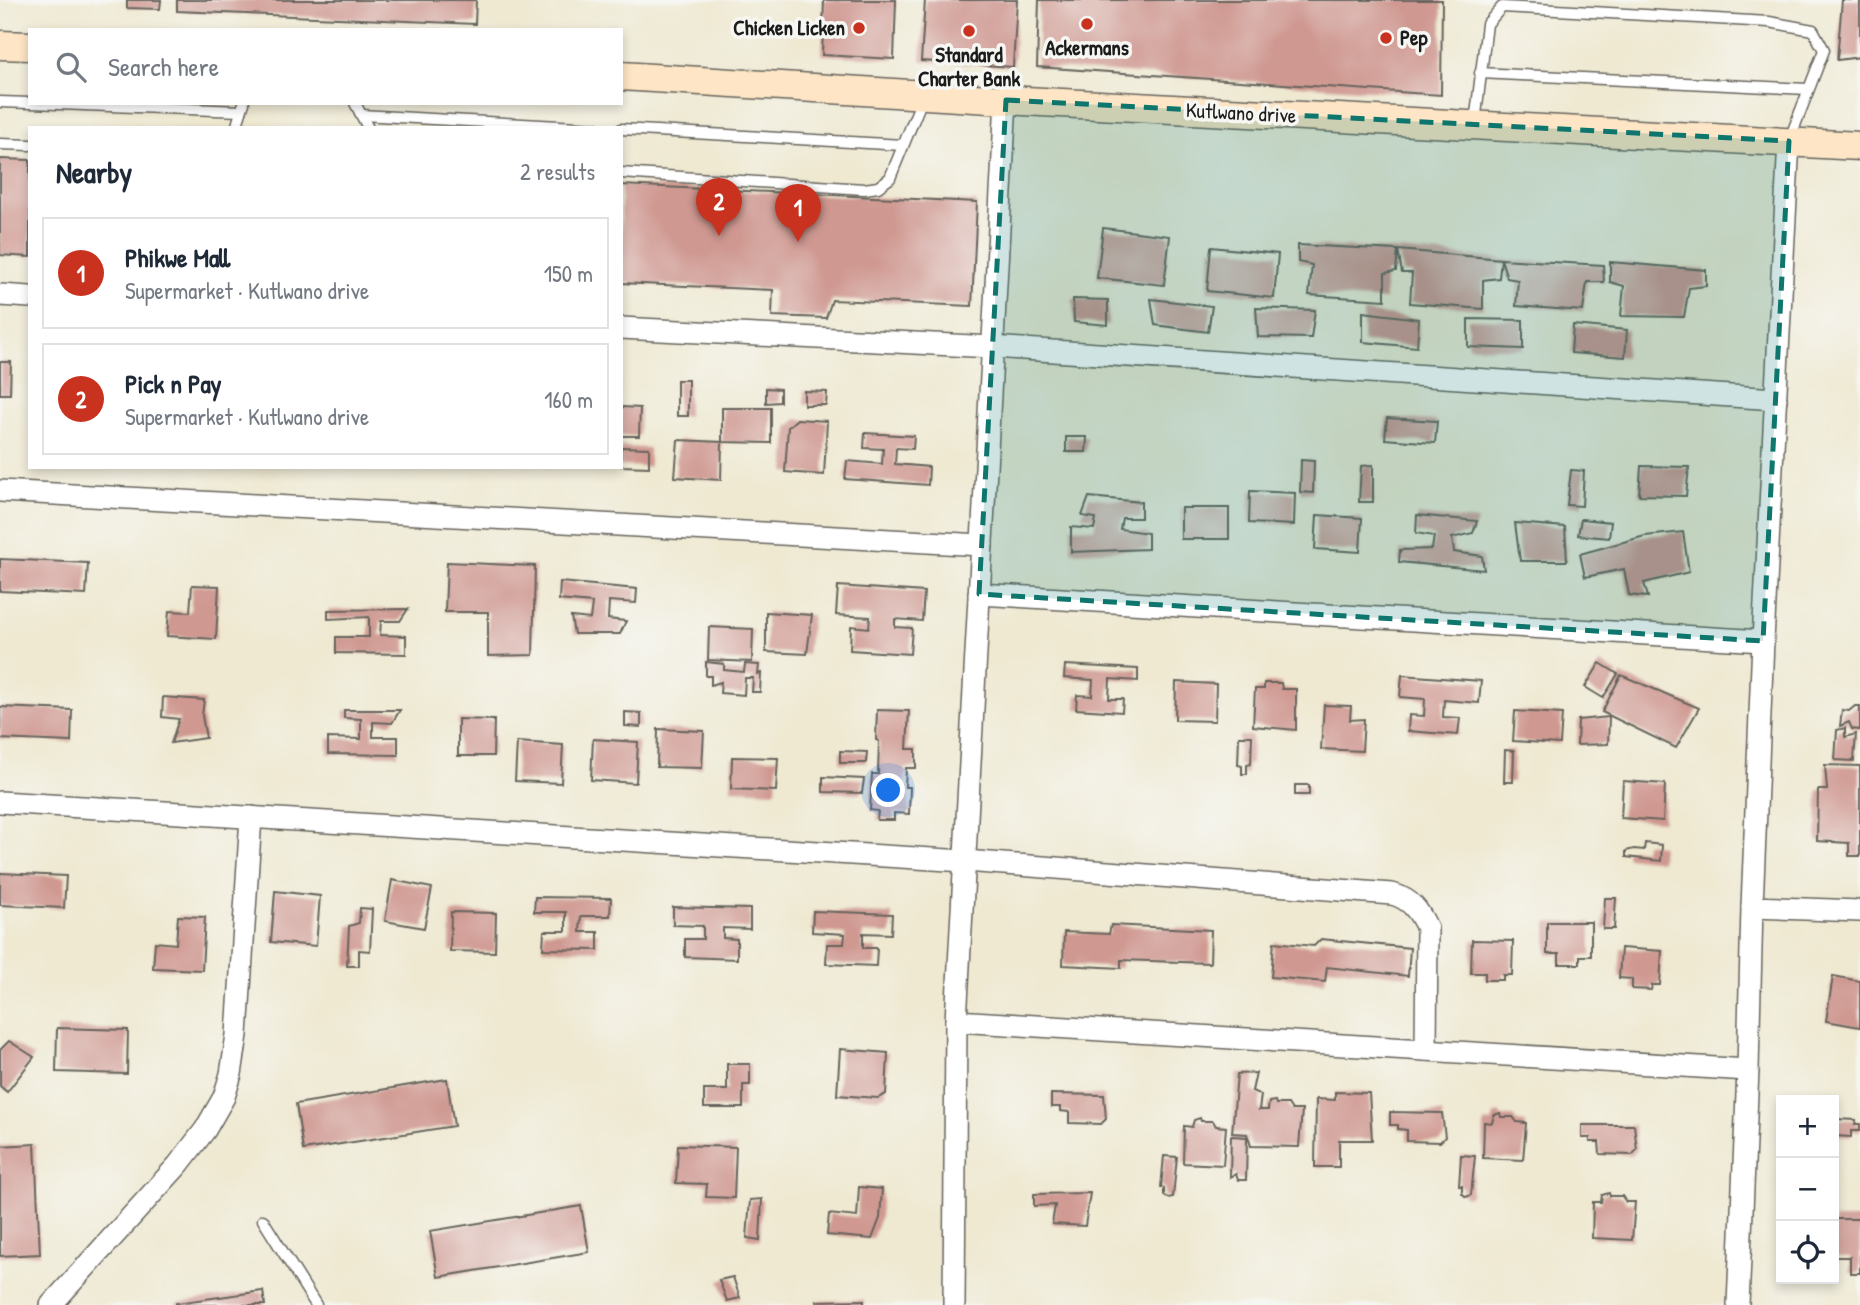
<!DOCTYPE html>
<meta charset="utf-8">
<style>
:root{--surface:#fff;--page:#f2f2f3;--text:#1f2937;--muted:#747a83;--line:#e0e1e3;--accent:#c8321e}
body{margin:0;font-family:"Patrick Hand",sans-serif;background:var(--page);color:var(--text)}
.controls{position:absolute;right:21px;bottom:21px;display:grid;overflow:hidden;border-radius:0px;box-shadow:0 4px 10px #0003}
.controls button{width:63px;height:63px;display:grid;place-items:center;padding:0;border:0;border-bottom:2px solid var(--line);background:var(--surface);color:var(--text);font:35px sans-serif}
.you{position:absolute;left:889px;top:791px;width:24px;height:24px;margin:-18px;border:5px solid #fff;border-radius:50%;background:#1a73e8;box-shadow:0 0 0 10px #1a73e833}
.badge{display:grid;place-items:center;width:46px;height:46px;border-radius:50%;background:var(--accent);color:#fff;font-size:23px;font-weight:700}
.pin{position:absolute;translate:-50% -58px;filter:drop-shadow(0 2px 4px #0008)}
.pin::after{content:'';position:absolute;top:37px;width:24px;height:21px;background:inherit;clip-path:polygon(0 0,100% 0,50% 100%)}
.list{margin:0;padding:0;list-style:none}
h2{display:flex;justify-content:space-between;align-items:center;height:91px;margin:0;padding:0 28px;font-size:30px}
h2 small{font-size:23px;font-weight:400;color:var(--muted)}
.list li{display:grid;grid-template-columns:46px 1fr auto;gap:21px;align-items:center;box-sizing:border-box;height:112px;margin:0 14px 14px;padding:0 14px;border:2px solid var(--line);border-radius:0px}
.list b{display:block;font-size:26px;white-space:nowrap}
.list p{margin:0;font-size:23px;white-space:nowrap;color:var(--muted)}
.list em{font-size:23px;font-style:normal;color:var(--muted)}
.icon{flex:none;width:38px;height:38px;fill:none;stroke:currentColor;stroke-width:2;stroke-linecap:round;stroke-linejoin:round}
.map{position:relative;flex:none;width:1860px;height:1305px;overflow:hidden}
.search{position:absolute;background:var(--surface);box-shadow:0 4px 10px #0003;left:28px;top:28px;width:595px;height:77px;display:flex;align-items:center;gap:18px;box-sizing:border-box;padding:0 24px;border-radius:0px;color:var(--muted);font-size:26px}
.panel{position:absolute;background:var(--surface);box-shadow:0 4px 10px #0003;left:28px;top:126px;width:595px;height:343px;border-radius:0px}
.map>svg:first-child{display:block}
.building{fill:#cf9891}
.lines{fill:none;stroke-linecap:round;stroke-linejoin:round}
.lane-casing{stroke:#66645c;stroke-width:13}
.street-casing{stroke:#66645c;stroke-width:24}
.secondary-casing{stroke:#66645c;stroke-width:31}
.lane{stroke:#fff;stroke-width:10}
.street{stroke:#fff;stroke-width:21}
.secondary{stroke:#fde5c5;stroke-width:28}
.marked{fill:#0f766e;fill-opacity:0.2;stroke:#0f766e;stroke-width:5;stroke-dasharray:14 9;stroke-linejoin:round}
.poi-dot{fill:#c8321e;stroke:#f6f6f2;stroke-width:2.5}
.labels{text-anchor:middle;stroke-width:7;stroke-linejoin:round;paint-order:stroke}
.poi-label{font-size:21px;font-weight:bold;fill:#1c1c1c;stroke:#f6f6f2}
.street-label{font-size:21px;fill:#1c1c1c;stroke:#f6f6f2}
</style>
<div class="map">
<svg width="1860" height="1305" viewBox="0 0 1860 1305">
<rect width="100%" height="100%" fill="#f6f6f2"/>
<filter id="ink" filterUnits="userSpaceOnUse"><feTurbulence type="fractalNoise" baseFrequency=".0143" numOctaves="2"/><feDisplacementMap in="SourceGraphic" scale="14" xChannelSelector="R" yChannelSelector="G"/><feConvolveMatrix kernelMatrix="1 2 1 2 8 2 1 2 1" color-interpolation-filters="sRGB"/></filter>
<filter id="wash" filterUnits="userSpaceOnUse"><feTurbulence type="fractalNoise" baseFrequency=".00686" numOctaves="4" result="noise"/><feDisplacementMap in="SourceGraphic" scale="28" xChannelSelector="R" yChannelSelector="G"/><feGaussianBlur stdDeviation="1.57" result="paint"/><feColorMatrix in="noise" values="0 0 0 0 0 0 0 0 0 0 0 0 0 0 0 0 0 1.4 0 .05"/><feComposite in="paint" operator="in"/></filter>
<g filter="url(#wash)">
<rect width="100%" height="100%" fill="#efe9d2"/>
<g id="blocks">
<!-- building -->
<g class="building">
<polygon points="127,0 161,0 160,9 127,8"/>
<polygon points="177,0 476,0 475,24 177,11"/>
<polygon points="824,0 896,0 894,59 822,55"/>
<polygon points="925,0 1017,0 1013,67 921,61"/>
<polygon points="1039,0 1442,0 1441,95 1037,67"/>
<polygon points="1842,0 1860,0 1860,57 1837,60"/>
<polygon points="0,159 30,160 30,257 0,255"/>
<polygon points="621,185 977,202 972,306 832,300 826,318 772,316 773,290 621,283"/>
<polygon points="1103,228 1170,236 1164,285 1097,278"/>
<polygon points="1298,245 1398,250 1501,259 1499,278 1483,280 1483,309 1410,303 1412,273 1402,273 1398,250 1396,271 1385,273 1385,300 1309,295 1312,265 1298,262"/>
<polygon points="1211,247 1278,254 1274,298 1207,291"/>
<polygon points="1501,259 1603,265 1604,282 1587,282 1583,311 1516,306 1518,280 1507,278"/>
<polygon points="1610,262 1706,270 1706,286 1689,288 1684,317 1621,316 1624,286 1610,282"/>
<polygon points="1073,299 1108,300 1108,325 1074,322"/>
<polygon points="1151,299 1212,306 1208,332 1155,325"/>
<polygon points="1256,308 1315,310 1311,338 1258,337"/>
<polygon points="1363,312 1419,319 1417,347 1363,342"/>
<polygon points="1468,319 1523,320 1523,349 1468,347"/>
<polygon points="1573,325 1627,330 1625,357 1571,353"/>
<polygon points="0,362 11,362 10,394 0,394"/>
<rect x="677" y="380" width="11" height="36"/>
<polygon points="766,388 780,389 780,402 766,403"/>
<polygon points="804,391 827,392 826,405 804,405"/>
<polygon points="621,407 640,408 639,436 621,436"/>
<polygon points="722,408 771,408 771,443 722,442"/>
<polygon points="1387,418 1437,421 1435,443 1385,439"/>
<polygon points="797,419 827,421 824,475 785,472 788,427"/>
<polygon points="865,433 914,436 913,449 896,448 895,464 929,467 928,485 845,479 847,461 882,464 883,449 864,448"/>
<polygon points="1066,437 1087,437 1086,452 1066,452"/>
<polygon points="678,440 722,442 721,480 675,477"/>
<polygon points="621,447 649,448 649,467 621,466"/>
<polygon points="1301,460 1314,461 1313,493 1300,492"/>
<polygon points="1373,465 1373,502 1359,502 1361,466"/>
<polygon points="1641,466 1689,467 1686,496 1639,495"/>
<polygon points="1571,470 1584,471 1582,506 1567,505"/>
<polygon points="1250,491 1295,493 1294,525 1249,523"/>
<polygon points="1089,497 1141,502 1141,518 1122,518 1120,529 1148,533 1148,549 1071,552 1071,527 1094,529 1096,518 1082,516"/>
<rect x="1181" y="508" width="48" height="31"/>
<polygon points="1317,515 1362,518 1360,552 1315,549"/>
<polygon points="1417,515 1477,521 1473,533 1452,538 1454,552 1482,556 1484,570 1399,562 1400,550 1432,549 1434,536 1416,533"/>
<polygon points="1581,519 1611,522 1609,538 1578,535"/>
<polygon points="1515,523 1565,527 1567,561 1520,561"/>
<polygon points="1683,532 1689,572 1644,583 1648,597 1629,595 1624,569 1585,577 1580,554 1645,536"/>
<polygon points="0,559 88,563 86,595 0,591"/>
<polygon points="447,562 535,566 533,655 488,656 488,612 445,612"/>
<polygon points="560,582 637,589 636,603 609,601 608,619 626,621 620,634 574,634 571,617 590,619 592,603 559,600"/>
<polygon points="192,585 219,586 216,639 167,636 169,611 190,612"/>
<polygon points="838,586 924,592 922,621 895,619 895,627 912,628 910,654 850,650 851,626 869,628 870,617 836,615"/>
<polygon points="408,609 400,621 381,621 380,635 406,636 406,654 336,653 336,637 369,637 369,617 328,619 328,610"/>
<polygon points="766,612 812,615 807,654 766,652"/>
<polygon points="709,627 753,629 752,662 708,660"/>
<polygon points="706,662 724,664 724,670 744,672 745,664 759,665 758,674 761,673 760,692 752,692 753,678 745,678 744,695 720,693 721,682 711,685 711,676 706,676"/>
<polygon points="1600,663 1618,674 1603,698 1585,687"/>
<polygon points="1065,665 1138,669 1138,681 1110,679 1109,699 1123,699 1122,712 1076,709 1077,695 1092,696 1093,680 1064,678"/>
<polygon points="1402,675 1481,681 1479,703 1444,700 1443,717 1460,718 1458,735 1408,731 1409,715 1424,716 1425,699 1400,697"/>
<polygon points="1621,675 1699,708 1676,748 1602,712"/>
<polygon points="1176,682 1216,684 1215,721 1175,720"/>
<polygon points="1264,683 1281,683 1282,689 1296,689 1296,730 1253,726 1255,689 1264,689"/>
<polygon points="163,697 204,700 202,716 206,738 171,743 179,719 162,717"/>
<polygon points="1324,705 1351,706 1350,720 1364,719 1362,751 1321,749"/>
<polygon points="1855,706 1860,706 1860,730 1852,729 1849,722 1840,726 1842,710 1849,711"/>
<polygon points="0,707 72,710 71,742 0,739"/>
<polygon points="344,710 400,710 392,723 373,722 373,737 398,737 398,755 328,754 328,738 361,739 361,719 344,718"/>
<polygon points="877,710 909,711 907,749 916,749 916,768 906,768 905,787 910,787 909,814 894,813 894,820 877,820 878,811 870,810 872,774 878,774 879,741 876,740"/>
<polygon points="1515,711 1562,714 1560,744 1513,741"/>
<polygon points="625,712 641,713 641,727 625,726"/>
<polygon points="1609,717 1608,744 1577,745 1578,720"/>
<polygon points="458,719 494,720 493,756 458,756"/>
<polygon points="1845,728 1845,737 1856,734 1854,761 1835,760 1837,730"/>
<polygon points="658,729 704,731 702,768 657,767"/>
<polygon points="1239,736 1252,736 1251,764 1247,765 1247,774 1242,774 1242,766 1238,765"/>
<polygon points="593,739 638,742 636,783 591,780"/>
<polygon points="517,742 563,745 561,783 515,781"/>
<polygon points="1505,750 1514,751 1513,782 1504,782"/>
<polygon points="840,751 867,752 866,763 840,763"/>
<polygon points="732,757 778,758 776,791 731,789"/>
<polygon points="1825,765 1860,766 1860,856 1849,856 1849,843 1817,841 1818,790 1827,790"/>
<polygon points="823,777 864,779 862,793 823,792"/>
<polygon points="1623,781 1665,784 1663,821 1621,818"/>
<rect x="1295" y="785" width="14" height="10"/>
<polygon points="1645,843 1662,845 1661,861 1626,857 1626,851 1634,849 1644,850"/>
<polygon points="0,873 66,876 64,908 0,905"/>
<polygon points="392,880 432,888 424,928 385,921"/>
<polygon points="275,891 320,896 316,946 271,942"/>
<polygon points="535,897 611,898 610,916 581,916 580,932 598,932 598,950 543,949 544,931 566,931 566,912 534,912"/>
<polygon points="1605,898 1616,898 1614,929 1603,929"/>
<polygon points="673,907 750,909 750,929 723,928 723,938 737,939 737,959 685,957 685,939 703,939 703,926 673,925"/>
<polygon points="360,908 372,909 370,951 359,950 359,966 347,966 349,926 359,923"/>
<polygon points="813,911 892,914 891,934 863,933 863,948 877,948 876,966 826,964 827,944 844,944 845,934 812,932"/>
<polygon points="451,912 496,913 495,952 450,951"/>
<polygon points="178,916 205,917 202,970 153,968 155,942 176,944"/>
<polygon points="1547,922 1591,922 1591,956 1580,956 1580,964 1559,964 1559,954 1547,954"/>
<polygon points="1111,925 1211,930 1210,963 1121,960 1121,968 1063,965 1064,932 1109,934"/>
<polygon points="1321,939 1410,948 1408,976 1327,967 1325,982 1271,977 1274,942 1314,946"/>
<polygon points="1472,940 1513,941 1512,975 1503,975 1503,980 1485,980 1485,973 1471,973"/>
<polygon points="1621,948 1662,951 1660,985 1652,985 1651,990 1632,989 1632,979 1619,978"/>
<polygon points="1833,976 1860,981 1860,1027 1826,1021"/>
<polygon points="57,1028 128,1030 127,1074 56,1072"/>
<polygon points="9,1041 34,1057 7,1092 0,1086 0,1050"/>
<polygon points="840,1049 888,1053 886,1094 878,1098 837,1095"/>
<polygon points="727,1064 750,1064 750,1085 743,1085 743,1108 704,1108 704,1090 727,1090"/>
<polygon points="1256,1073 1252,1091 1261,1095 1259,1110 1268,1110 1269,1102 1275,1101 1276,1104 1288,1104 1292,1110 1302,1110 1299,1147 1251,1146 1247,1134 1232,1133 1237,1074"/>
<polygon points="447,1079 454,1126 303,1150 296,1104"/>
<polygon points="1335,1092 1369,1093 1372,1140 1339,1140 1339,1167 1315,1167 1316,1099 1335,1100"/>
<polygon points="1051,1094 1104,1095 1106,1119 1101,1124 1069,1123 1069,1112 1060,1111 1060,1107 1051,1107"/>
<polygon points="1390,1112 1442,1113 1445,1137 1440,1142 1407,1141 1407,1130 1398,1129 1398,1125 1390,1125"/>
<polygon points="1500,1113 1501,1117 1513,1117 1517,1122 1526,1123 1523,1160 1483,1158 1484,1122 1492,1123 1494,1115"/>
<polygon points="1200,1118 1201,1121 1213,1121 1216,1126 1226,1127 1223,1165 1183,1163 1184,1126 1192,1127 1194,1120"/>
<polygon points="1834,1119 1856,1120 1855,1124 1860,1124 1860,1131 1851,1131 1851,1137 1834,1136"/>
<polygon points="1582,1125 1634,1125 1637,1150 1632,1155 1600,1154 1599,1142 1590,1142 1590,1138 1582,1138"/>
<polygon points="1231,1136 1247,1137 1246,1180 1238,1180 1236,1174 1230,1177"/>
<polygon points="35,1144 40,1254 0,1256 0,1146"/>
<polygon points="678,1145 736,1147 734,1198 706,1197 707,1184 676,1183"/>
<polygon points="1461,1155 1475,1156 1471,1195 1466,1197 1462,1193 1462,1186 1459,1186"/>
<polygon points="1164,1156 1177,1157 1173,1197 1168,1198 1164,1195 1164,1188 1161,1187"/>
<polygon points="859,1187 882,1189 880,1218 872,1239 827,1235 829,1214 857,1217"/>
<polygon points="1090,1193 1085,1226 1052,1224 1055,1205 1034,1206 1034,1194"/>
<polygon points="1609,1193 1610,1196 1622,1196 1626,1202 1635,1202 1632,1240 1592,1238 1593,1202 1601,1202 1602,1195"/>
<polygon points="762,1199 760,1240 747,1238 750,1200"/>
<polygon points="581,1206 589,1252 438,1277 430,1231"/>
<polygon points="1834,1219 1860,1219 1860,1273 1850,1273 1850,1257 1834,1257"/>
<polygon points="733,1277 740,1298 727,1301 719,1280"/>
<polygon points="263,1291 265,1305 176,1305 176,1303"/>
<polygon points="864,1300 864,1305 818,1305 817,1301"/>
</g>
</g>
</g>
<g filter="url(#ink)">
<use href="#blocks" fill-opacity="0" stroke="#66645c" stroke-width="2"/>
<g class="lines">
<!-- lane casing -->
<g class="lane-casing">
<g id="lane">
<polyline points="1480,73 1808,89"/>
<polyline points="0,102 30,103"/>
<polyline points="32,103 241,111"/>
<polyline points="355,103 368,128"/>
<polyline points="361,115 596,128"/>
<polyline points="1475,123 1487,24 1502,7 1769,22 1813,30 1824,50 1789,141"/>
<polyline points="236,128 244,103"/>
<polyline points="621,129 903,145"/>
<polyline points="0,144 30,145"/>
<polyline points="621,173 864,189 878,187 890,178 923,97"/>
<polyline points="263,1220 316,1305"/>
</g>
</g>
<!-- street casing -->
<g class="street-casing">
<g id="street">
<polyline points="0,295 30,297"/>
<polyline points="621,328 992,347 1776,399"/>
<polyline points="0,491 982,545"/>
<polyline points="979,594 1763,641"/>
<path d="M0,802L965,861L1392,894C1411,899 1419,911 1427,928L1426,1050"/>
<polyline points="1752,907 1860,911"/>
<polyline points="956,1021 1748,1070"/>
<polyline points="51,1305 178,1165 205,1130 224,1097 231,1074 237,1035 251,817"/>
<polyline points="954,1305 956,1021 1006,100"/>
<polyline points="1738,1305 1748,1070 1752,907 1763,641 1789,141"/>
</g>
</g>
<!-- secondary casing -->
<g class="secondary-casing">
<g id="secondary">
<polyline points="0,45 30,46"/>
<polyline points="621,76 1006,100 1860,146"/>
</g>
</g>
<!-- lane -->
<use href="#lane" class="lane"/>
<!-- street -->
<use href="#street" class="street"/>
<!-- secondary -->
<use href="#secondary" class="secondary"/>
</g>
</g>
<!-- marked area -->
<path class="marked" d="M1006,100L1789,141L1763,641L979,594Z"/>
<!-- markers -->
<g class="poi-dot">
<circle cx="1087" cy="24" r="7"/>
<circle cx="859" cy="28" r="7"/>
<circle cx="969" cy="31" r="7"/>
<circle cx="1386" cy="38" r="7"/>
</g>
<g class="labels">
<!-- poi labels -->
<g class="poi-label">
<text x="845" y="35" text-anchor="end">Chicken Licken</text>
<text x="1400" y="45" text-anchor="start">Pep</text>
<text x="1087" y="55">Ackermans</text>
<text x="969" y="62">Standard<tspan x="969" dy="24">Charter Bank</tspan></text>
</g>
<!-- street labels -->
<g class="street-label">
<text transform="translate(1241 113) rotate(3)" y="7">Kutlwano drive</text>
</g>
</g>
</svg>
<div class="controls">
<button>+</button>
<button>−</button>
<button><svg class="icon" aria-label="locate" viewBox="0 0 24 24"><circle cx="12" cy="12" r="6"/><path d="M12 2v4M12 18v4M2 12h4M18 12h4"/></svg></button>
</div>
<div class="you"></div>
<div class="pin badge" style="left:798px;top:242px">1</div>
<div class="pin badge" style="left:719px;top:236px">2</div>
<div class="search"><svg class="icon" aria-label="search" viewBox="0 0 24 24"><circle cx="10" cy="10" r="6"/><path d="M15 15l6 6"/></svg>Search here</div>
<section class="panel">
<h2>Nearby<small>2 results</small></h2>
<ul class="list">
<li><span class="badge">1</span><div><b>Phikwe Mall</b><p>Supermarket · Kutlwano drive</p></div><em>150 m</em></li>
<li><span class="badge">2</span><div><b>Pick n Pay</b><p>Supermarket · Kutlwano drive</p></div><em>160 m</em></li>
</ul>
</section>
</div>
